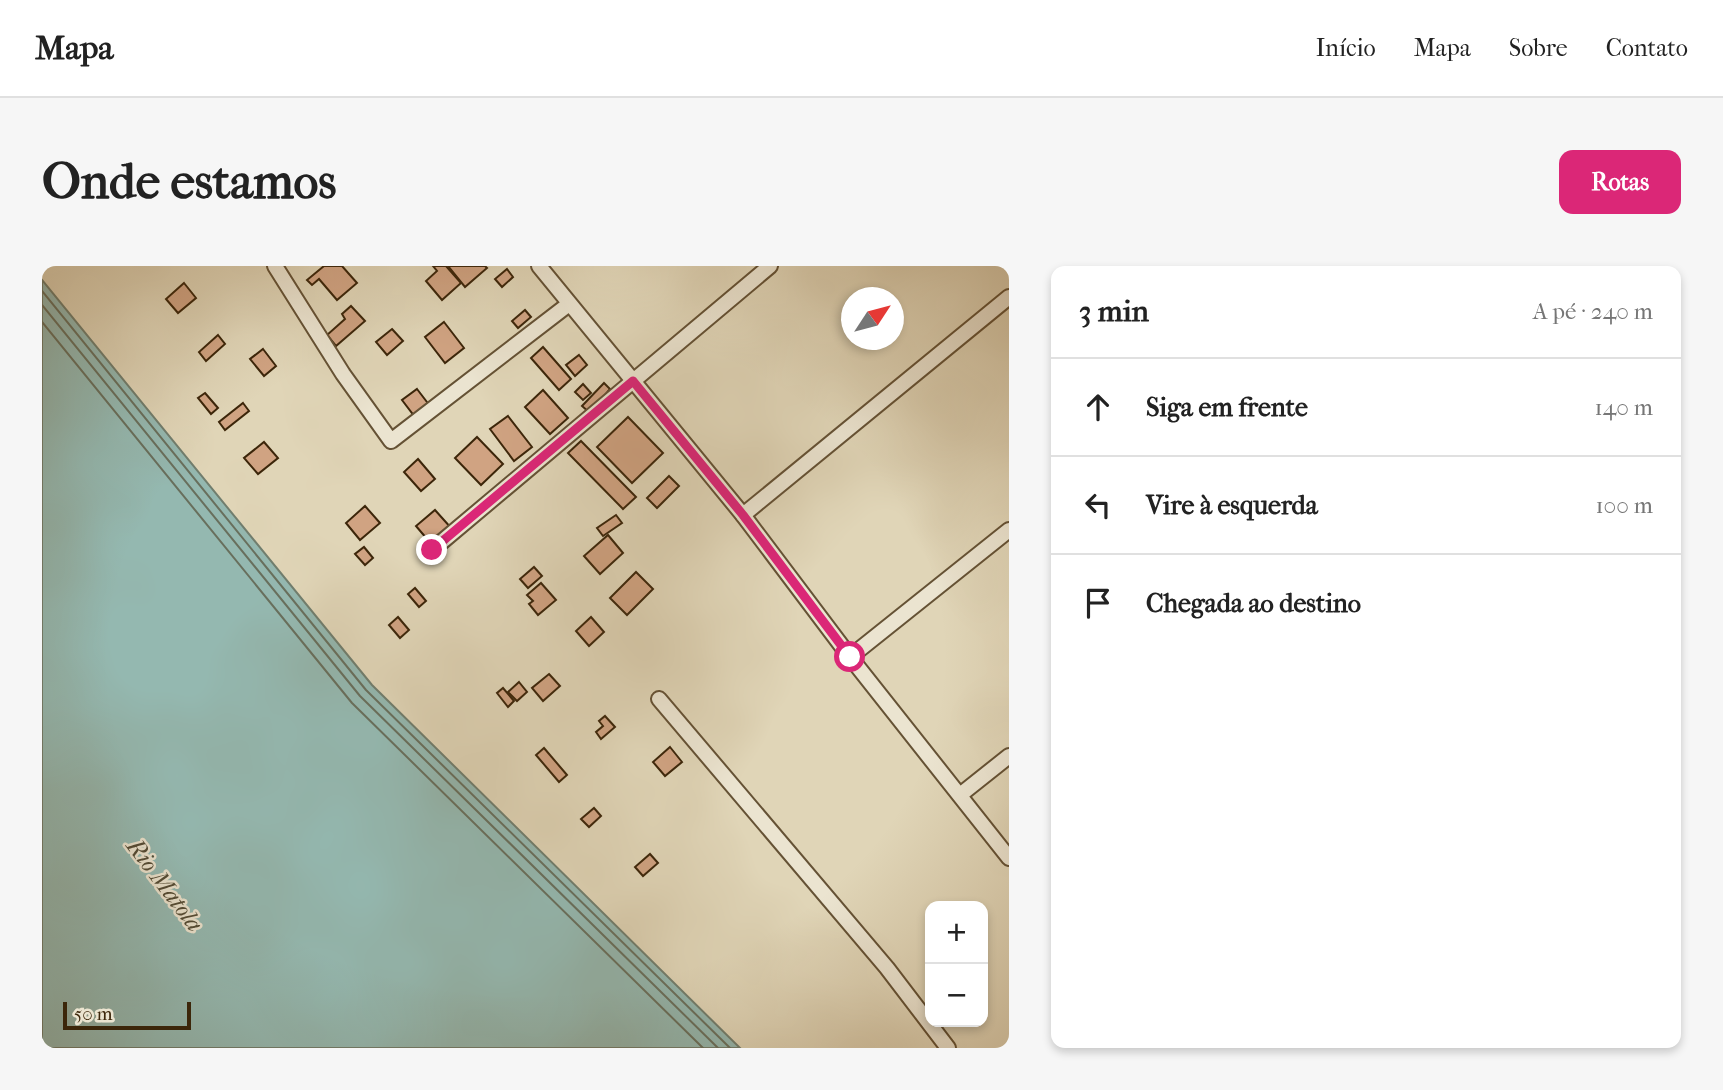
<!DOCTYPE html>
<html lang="pt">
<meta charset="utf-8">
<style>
:root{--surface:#fff;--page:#f6f6f6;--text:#222;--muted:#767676;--line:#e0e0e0;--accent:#db2777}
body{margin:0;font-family:"IM FELL French Canon",serif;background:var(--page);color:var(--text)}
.controls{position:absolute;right:21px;bottom:21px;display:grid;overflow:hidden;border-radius:14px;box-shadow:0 4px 10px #0003}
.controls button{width:63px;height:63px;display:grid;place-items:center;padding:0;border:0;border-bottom:2px solid var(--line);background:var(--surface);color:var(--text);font:35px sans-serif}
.compass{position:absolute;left:799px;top:21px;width:63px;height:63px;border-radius:50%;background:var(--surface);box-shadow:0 4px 10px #0003;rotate:54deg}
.scale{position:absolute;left:21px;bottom:18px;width:128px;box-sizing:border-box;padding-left:7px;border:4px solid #3c260a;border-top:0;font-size:19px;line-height:24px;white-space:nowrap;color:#3c260a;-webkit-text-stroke:5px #ebe4d0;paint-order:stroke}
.stop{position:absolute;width:21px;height:21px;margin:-16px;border:5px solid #db2777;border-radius:50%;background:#fff}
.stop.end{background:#db2777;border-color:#fff;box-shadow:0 2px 7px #0008}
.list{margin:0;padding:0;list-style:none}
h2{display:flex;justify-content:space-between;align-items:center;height:91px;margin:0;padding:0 28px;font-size:30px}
h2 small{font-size:23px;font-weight:400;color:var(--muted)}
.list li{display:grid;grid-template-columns:46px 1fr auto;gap:21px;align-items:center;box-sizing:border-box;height:98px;padding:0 28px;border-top:2px solid var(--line)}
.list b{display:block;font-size:26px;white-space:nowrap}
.list em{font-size:23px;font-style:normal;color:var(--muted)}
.icon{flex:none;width:38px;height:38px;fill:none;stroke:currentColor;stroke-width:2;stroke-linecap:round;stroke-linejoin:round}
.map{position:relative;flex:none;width:967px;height:782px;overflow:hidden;border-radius:14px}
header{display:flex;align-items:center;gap:42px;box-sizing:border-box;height:98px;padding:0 35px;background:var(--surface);border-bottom:2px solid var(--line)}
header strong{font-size:33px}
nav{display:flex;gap:38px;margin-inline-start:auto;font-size:24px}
.intro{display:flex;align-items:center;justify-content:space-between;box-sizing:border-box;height:168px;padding:0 42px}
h1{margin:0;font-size:49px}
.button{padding:18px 32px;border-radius:14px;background:var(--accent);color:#fff;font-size:24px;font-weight:700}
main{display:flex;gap:42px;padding:0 42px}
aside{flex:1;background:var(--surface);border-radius:14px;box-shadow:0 4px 10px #0003}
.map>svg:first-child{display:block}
.water{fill:#94b8b0;stroke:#717e6e;stroke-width:2}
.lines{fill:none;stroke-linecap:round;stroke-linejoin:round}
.shore{stroke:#686f5d;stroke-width:2}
.building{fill:#d0a382;stroke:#3c260a;stroke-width:2}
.minor-casing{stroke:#655235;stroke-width:18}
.minor{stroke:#ebe4d0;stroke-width:14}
.route{stroke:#db2777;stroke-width:9}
.labels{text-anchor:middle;stroke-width:5;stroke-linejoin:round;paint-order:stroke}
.water-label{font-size:24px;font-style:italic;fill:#524a34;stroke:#ebe4d0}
</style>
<header>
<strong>Mapa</strong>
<nav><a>Início</a><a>Mapa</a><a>Sobre</a><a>Contato</a></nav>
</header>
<div class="intro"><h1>Onde estamos</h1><a class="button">Rotas</a></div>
<main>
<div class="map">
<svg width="967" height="782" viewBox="0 0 967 782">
<rect width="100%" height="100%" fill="#e0d5b7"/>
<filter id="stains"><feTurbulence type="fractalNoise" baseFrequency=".00286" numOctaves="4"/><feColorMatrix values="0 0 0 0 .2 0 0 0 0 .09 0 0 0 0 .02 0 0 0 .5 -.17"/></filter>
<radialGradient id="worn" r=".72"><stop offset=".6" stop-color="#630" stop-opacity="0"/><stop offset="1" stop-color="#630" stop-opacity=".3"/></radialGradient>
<!-- water -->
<polygon class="water" points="0,14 330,419 698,782 0,782"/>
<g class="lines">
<!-- shore -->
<g class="shore">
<polyline points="0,25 324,424 688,782"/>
<polyline points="0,39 318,430 676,782"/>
<polyline points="0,56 310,437 661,782"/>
</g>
</g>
<!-- building -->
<g class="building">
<polygon points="282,0 300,0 315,17 295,34 277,13 270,19 265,14"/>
<polygon points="391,0 404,0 419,17 400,34 384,15 395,5"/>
<polygon points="406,0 443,0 445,2 423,21"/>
<polygon points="465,3 471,11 460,21 453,13"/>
<polygon points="142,17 154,32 136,47 124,33"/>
<polygon points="309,40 323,55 294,80 285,69 303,53 300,48"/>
<polygon points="483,44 489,51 476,62 470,55"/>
<polygon points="402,56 422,82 403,97 383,71"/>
<polygon points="350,63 361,75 345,89 334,76"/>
<polygon points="176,69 183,78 164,95 157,86"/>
<polygon points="501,81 529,113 517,124 489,92"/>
<polygon points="221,83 234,100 222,110 208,93"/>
<polygon points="537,89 545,99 533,110 524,99"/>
<polygon points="562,117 568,123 548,147 540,140"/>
<polygon points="541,118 549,127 541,134 533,126"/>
<polygon points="375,123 388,140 373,151 360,134"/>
<polygon points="501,124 526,152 508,168 483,141"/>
<polygon points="163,127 176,142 169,148 156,132"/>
<polygon points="201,137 207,145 183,164 177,156"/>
<polygon points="466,150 490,181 472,195 448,163"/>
<polygon points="586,151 621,187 590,217 555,181"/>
<polygon points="435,171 461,198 439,219 413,192"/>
<polygon points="539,175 594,231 581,243 526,187"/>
<polygon points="222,176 236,192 216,208 202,192"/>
<polygon points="376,193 393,213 379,225 362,206"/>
<polygon points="627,210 637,220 615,242 605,232"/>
<polygon points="323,240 338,257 318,274 304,257"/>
<polygon points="393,244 410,263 391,280 374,260"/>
<polygon points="574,249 580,257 561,270 555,262"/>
<polygon points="566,269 581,287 558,308 542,290"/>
<polygon points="322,281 331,292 323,299 313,288"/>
<polygon points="492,301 500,310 486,322 478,313"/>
<polygon points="594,306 611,323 585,349 568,332"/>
<polygon points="499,317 514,334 496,349 487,338 491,335 485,329"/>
<polygon points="373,322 384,335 377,341 366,328"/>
<polygon points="356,351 367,364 358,372 347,359"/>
<polygon points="549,351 562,366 547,380 534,365"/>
<polygon points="507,408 518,420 501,435 490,422"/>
<polygon points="477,416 485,426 475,435 466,426"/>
<polygon points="461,422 472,435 466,441 455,427"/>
<polygon points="563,450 573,461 559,473 554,466 561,460 557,455"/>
<polygon points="628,481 640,496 623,510 611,496"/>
<polygon points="502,482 525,509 517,516 494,489"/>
<polygon points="552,542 559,550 547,561 539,553"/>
<polygon points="608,588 616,597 601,610 593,601"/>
</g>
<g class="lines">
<!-- minor casing -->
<g class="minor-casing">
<g id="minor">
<polyline points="233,0 301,108 349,175 527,38"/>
<polyline points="497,0 701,249 808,391 967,592"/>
<polyline points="701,249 967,31"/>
<polyline points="390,284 728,0"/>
<polyline points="808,391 967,264"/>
<polyline points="617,433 845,702 906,782"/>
<polyline points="918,529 967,490"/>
</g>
</g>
<!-- minor -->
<use href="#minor" class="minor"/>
</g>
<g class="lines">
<!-- route -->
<polyline class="route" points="390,284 591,115 701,249 808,391"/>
</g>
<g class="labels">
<!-- water labels -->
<g class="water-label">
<text transform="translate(123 619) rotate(53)" y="8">Rio Matola</text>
</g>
</g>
<rect width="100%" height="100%" filter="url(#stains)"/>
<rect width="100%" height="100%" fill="url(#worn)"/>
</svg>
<div class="controls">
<button>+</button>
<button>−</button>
</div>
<svg class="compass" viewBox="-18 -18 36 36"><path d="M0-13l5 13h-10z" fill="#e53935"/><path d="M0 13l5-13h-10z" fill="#767676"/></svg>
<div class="scale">50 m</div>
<div class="stop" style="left:808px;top:391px"></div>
<div class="stop end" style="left:390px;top:284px"></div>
</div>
<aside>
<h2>3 min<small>A pé · 240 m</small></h2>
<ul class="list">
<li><svg class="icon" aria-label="ahead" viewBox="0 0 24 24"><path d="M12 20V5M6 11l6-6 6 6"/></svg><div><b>Siga em frente</b></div><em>140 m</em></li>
<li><svg class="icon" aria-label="left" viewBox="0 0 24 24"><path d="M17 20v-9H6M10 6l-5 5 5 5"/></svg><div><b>Vire à esquerda</b></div><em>100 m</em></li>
<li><svg class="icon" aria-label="arrive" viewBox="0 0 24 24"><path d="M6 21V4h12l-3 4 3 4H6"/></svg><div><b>Chegada ao destino</b></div></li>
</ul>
</aside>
</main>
